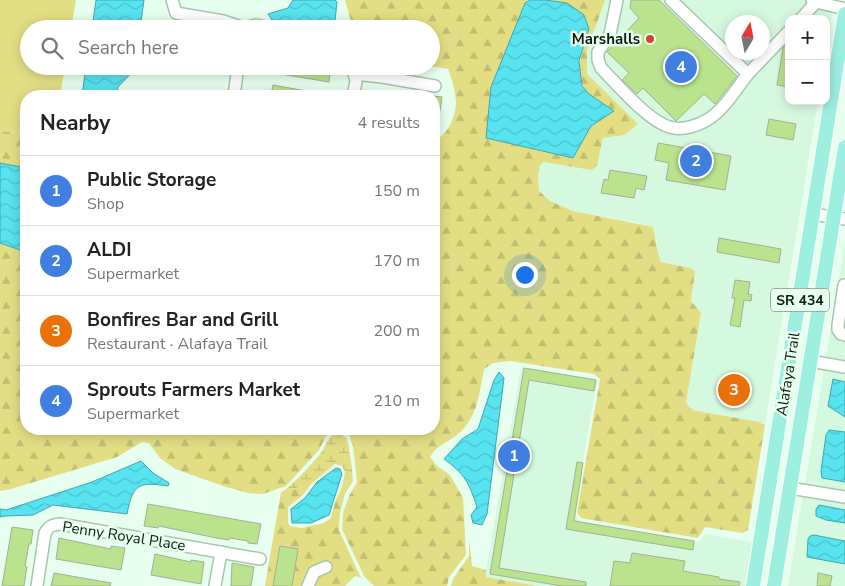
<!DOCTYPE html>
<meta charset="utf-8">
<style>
:root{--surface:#fff;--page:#f6f6f6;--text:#222;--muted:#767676;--line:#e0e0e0;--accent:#0b8043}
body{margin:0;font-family:"Nunito Sans",sans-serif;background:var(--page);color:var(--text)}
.controls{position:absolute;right:15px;top:15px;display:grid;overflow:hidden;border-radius:10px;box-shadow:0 2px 12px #0003}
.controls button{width:45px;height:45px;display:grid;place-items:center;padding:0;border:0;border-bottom:1px solid var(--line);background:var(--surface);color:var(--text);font:25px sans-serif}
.compass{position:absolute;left:725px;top:15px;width:45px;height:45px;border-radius:50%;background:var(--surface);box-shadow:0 2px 12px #0003;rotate:10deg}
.you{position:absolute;left:524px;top:274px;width:18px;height:18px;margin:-12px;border:4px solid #fff;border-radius:50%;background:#1a73e8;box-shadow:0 0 0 8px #1a73e833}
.badge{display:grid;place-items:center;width:32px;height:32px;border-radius:50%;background:var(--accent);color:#fff;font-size:16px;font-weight:700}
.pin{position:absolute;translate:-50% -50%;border:2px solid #fff;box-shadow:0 1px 5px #0006}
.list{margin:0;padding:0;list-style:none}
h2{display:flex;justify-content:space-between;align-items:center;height:65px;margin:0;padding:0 20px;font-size:21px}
h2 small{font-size:16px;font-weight:400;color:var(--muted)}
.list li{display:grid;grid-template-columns:32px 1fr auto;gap:15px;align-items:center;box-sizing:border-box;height:70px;padding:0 20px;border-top:1px solid var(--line)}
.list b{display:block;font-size:19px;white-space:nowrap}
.list p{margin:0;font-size:16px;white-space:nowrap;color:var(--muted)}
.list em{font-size:16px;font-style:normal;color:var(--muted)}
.icon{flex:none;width:28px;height:28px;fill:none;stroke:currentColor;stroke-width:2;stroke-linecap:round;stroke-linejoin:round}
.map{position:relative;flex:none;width:845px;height:586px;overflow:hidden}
.search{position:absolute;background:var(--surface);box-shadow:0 2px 12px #0003;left:20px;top:20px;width:420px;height:55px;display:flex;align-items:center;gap:12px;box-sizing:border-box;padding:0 18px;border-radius:28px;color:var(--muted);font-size:19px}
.panel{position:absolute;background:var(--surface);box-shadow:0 2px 12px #0003;left:20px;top:90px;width:420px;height:345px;border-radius:20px}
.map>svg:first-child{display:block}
.built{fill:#d5f9df;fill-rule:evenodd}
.grass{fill:#e3de84}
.forest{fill:url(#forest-firs)}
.wetland{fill:url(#wetland-marsh)}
.water{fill:url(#water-waves);stroke:#41a7ad}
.building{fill:#bae38e;stroke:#a2b094}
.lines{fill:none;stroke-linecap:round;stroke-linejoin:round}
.minor-casing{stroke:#a9c5b1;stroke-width:14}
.major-casing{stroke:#fff;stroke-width:16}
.minor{stroke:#fff;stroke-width:11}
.major{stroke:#9defe0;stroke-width:14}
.poi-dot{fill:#d1452e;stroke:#e7ffee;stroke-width:2}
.labels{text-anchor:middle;stroke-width:5;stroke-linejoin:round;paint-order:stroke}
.shield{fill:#e7ffee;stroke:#505f54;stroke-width:1}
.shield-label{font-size:14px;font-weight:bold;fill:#0f1a12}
.poi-label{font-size:15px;font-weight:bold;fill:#0f1a12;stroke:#e7ffee;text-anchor:end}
.street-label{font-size:15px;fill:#0f1a12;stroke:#e7ffee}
</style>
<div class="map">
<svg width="845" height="586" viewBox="0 0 845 586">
<defs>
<pattern id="forest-firs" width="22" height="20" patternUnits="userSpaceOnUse" patternTransform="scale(1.25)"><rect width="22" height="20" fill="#e3de84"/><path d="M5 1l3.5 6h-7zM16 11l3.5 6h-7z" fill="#c2be71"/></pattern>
<pattern id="wetland-marsh" width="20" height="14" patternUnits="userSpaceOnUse" patternTransform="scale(1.25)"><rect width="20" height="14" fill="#e3de84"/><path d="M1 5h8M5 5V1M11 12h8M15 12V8" fill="none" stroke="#c2be71"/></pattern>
<pattern id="water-waves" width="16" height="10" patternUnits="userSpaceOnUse" patternTransform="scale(1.25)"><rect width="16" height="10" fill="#57e3ef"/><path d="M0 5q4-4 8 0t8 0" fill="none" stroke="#4bc2cc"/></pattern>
</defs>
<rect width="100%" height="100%" fill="#e7ffee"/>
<!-- built -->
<g class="built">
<path d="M605,0H835L826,52V19H789V101H818L765,425L759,422L692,410L686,403L701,313L691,301L695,271L690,268L661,262L656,250L657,240L638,223L573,211L550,201L539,191L538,175L539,165L544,162L592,169L597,166L603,138L624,135L587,74V51ZM732,22H762V52H732Z"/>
<polygon points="845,242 845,586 788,586 845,243"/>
<polygon points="521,367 594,379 597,381 574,513 579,521 697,542 701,540 705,534 756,543 749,586 538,586 485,577"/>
</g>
<!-- grass -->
<polygon class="grass" points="0,0 76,0 71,29 29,29 29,66 65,66 60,96 26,96 26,134 0,131"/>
<!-- forest -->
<g class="forest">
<path d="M345,0H530L525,3L491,87L573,158L591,126L613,111C605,106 594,100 588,93C572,76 583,49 589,29L567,3L545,0H605L587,51V74L638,124L624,135L603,138L597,166L592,170L544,162L540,165L538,175L539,191L550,201L573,211L653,227C656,239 656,250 661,262L690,268L695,271L691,301L701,313L686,403L692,410L759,422L765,425L748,530L743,533L705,527L698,538L581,518L577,513L600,379L594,374L510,361L493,363L484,369C479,394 478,418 457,435C447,443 436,446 430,457L436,465L450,475L463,498L466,555L449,577L447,586H374L364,576L342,529L343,513L349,496L357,482L353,446L349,434L336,429L327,434L319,450L286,486L263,494L248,493L223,486L175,469L160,458L149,443L142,442L117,457L11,489L0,491V243L26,252V429H434V140C447,137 455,117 456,104C456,93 452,79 448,69L430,66L431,29H353Z"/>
<polygon points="0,131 26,134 26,168 0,163"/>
<polygon points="352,469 353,481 345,494 340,512 339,530 361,578 355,576 345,586 265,586 281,492 311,484 303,495 288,507 288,523 290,526 302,528 311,526 324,523 331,518 335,502 342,487 345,472"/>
<polygon points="469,538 472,566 486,570 486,577 538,586 451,586 453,579 469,556"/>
</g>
<!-- wetland -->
<path class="wetland" d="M336,433L346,437L349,447L352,469L345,472L342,466L335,464L311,484L281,492C289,489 313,463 320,454C327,446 325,439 336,433Z"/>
<!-- water -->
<g class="water">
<polygon points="96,0 144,0 140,29 92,29"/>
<polygon points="293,0 335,0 337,2 335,21 330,27 272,20 268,14 288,8"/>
<polygon points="530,0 545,0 567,3 584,15 589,29 579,61 582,86 589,94 614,111 591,126 573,158 486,138 491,87 525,3"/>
<polygon points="86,66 135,66 135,69 118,87 116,96 82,96"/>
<polygon points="0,163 26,168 26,252 0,243"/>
<path d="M499,372L504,378L487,514L482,525L473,523L471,515L477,507C469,483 465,474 444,459L462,439L478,429L494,380Z"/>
<polygon points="833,379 845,382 845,417 828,406"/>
<polygon points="829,430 845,432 845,482 822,478 821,471 826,435"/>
<path d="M141,461L153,473L169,483L168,486C139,482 133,483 127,514L53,505L33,515L5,516L0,517V509L6,510L92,482Z"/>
<polygon points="336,468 340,469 342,474 329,515 311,523 292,523 291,509 305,498 317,482"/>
<polygon points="819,505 845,510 845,523 826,520 816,516 816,509"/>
<polygon points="814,535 845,541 845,564 807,557 808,539 810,536"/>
</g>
<!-- building -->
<g class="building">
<polygon points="631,0 659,0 737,76 715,104 704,94 676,121 643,88 637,94 622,80 629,73 607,52 639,18 630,8"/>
<polygon points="789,42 789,87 777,85 783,48"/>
<polygon points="205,66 228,66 227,74 205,70"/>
<polygon points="276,66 331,66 329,82 275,73"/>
<polygon points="273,85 317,93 317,96 271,96"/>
<polygon points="434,96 442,97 438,124 434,124"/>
<polygon points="769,119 796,124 793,140 766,135"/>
<polygon points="658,143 731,156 725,190 666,180 669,163 655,160"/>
<polygon points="610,170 647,176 644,190 636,188 634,198 601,193 604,179 608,180"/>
<polygon points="719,238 781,249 779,263 717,252"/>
<polygon points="735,280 750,282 748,294 752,295 751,301 744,300 740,327 730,325 735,298 732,298"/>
<polygon points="524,368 596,380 594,391 529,380 499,568 586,582 586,586 562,586 490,574"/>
<polygon points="726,375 746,379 742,404 722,401"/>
<polygon points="577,462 583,463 574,521 694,541 693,550 566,529"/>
<polygon points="148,504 261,524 257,544 248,543 248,541 230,538 229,540 216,538 159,526 158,528 144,526"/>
<polygon points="12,527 33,530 31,544 29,544 25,566 27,567 24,586 2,586"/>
<polygon points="59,538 111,549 111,546 125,548 121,570 56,559"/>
<polygon points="280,546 298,549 292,586 273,586"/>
<polygon points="632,553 685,561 683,571 719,577 719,579 740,582 739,586 610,586 614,561 630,563"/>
<polygon points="155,554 191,562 191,560 204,562 201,584 151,575"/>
<polygon points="232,563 254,567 251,586 231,586"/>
<polygon points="54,573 111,583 110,586 51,586"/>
<polygon points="818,573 832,576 830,586 817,586"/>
</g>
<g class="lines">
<!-- minor casing -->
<g class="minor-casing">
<g id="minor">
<polyline points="172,0 176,13 223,21 244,28 256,25 276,29"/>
<path d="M617,0L610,34L598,52V60L601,68C618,85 651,125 674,128C684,130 699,125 707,120C724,110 736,89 748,74"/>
<polyline points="671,0 748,74 789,31"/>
<polyline points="816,2 845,9"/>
<polyline points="801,19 816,2 812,0"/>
<polyline points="353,66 356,82 353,96"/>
<polyline points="354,74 382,77 435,86"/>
<polyline points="234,96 238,66"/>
<polyline points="813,214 845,219"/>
<polyline points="844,285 838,325 838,330 841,334 845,335"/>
<polyline points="810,361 845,367"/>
<polyline points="790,488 845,497"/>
<path d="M37,586L45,533C49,526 52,525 60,524L260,559"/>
<polyline points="215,586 221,552"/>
<polyline points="308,586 314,572 326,567"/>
</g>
</g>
<!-- major casing -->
<g class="major-casing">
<g id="major">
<polyline points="753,586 845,14"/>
<polyline points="774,586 845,147"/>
</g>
</g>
<!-- minor -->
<use href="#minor" class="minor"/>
<!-- major -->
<use href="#major" class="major"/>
</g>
<!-- markers -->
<circle class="poi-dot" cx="650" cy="39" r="5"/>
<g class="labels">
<!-- shield labels -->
<rect class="shield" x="771" y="288.5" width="58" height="23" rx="4"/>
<g class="shield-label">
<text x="800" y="305">SR 434</text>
</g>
<!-- poi labels -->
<g class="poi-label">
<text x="640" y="44">Marshalls</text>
</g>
<!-- street labels -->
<g class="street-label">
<text transform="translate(788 374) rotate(-81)" y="5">Alafaya Trail</text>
<text transform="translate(124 536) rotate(9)" y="5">Penny Royal Place</text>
</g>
</g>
</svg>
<div class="controls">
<button>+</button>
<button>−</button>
</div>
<svg class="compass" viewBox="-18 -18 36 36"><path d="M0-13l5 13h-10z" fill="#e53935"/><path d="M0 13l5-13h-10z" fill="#767676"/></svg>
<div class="you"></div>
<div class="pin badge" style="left:514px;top:456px;background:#3f7fe0">1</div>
<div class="pin badge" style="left:696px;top:161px;background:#3f7fe0">2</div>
<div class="pin badge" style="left:734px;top:390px;background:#e8710a">3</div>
<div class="pin badge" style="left:681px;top:67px;background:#3f7fe0">4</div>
<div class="search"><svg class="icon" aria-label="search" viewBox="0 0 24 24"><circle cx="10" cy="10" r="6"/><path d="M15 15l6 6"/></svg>Search here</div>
<section class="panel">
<h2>Nearby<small>4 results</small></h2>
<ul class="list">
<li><span class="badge" style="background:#3f7fe0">1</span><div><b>Public Storage</b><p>Shop</p></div><em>150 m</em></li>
<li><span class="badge" style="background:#3f7fe0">2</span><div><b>ALDI</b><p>Supermarket</p></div><em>170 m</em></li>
<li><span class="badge" style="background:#e8710a">3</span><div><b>Bonfires Bar and Grill</b><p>Restaurant · Alafaya Trail</p></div><em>200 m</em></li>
<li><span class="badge" style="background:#3f7fe0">4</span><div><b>Sprouts Farmers Market</b><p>Supermarket</p></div><em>210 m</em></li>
</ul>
</section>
</div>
